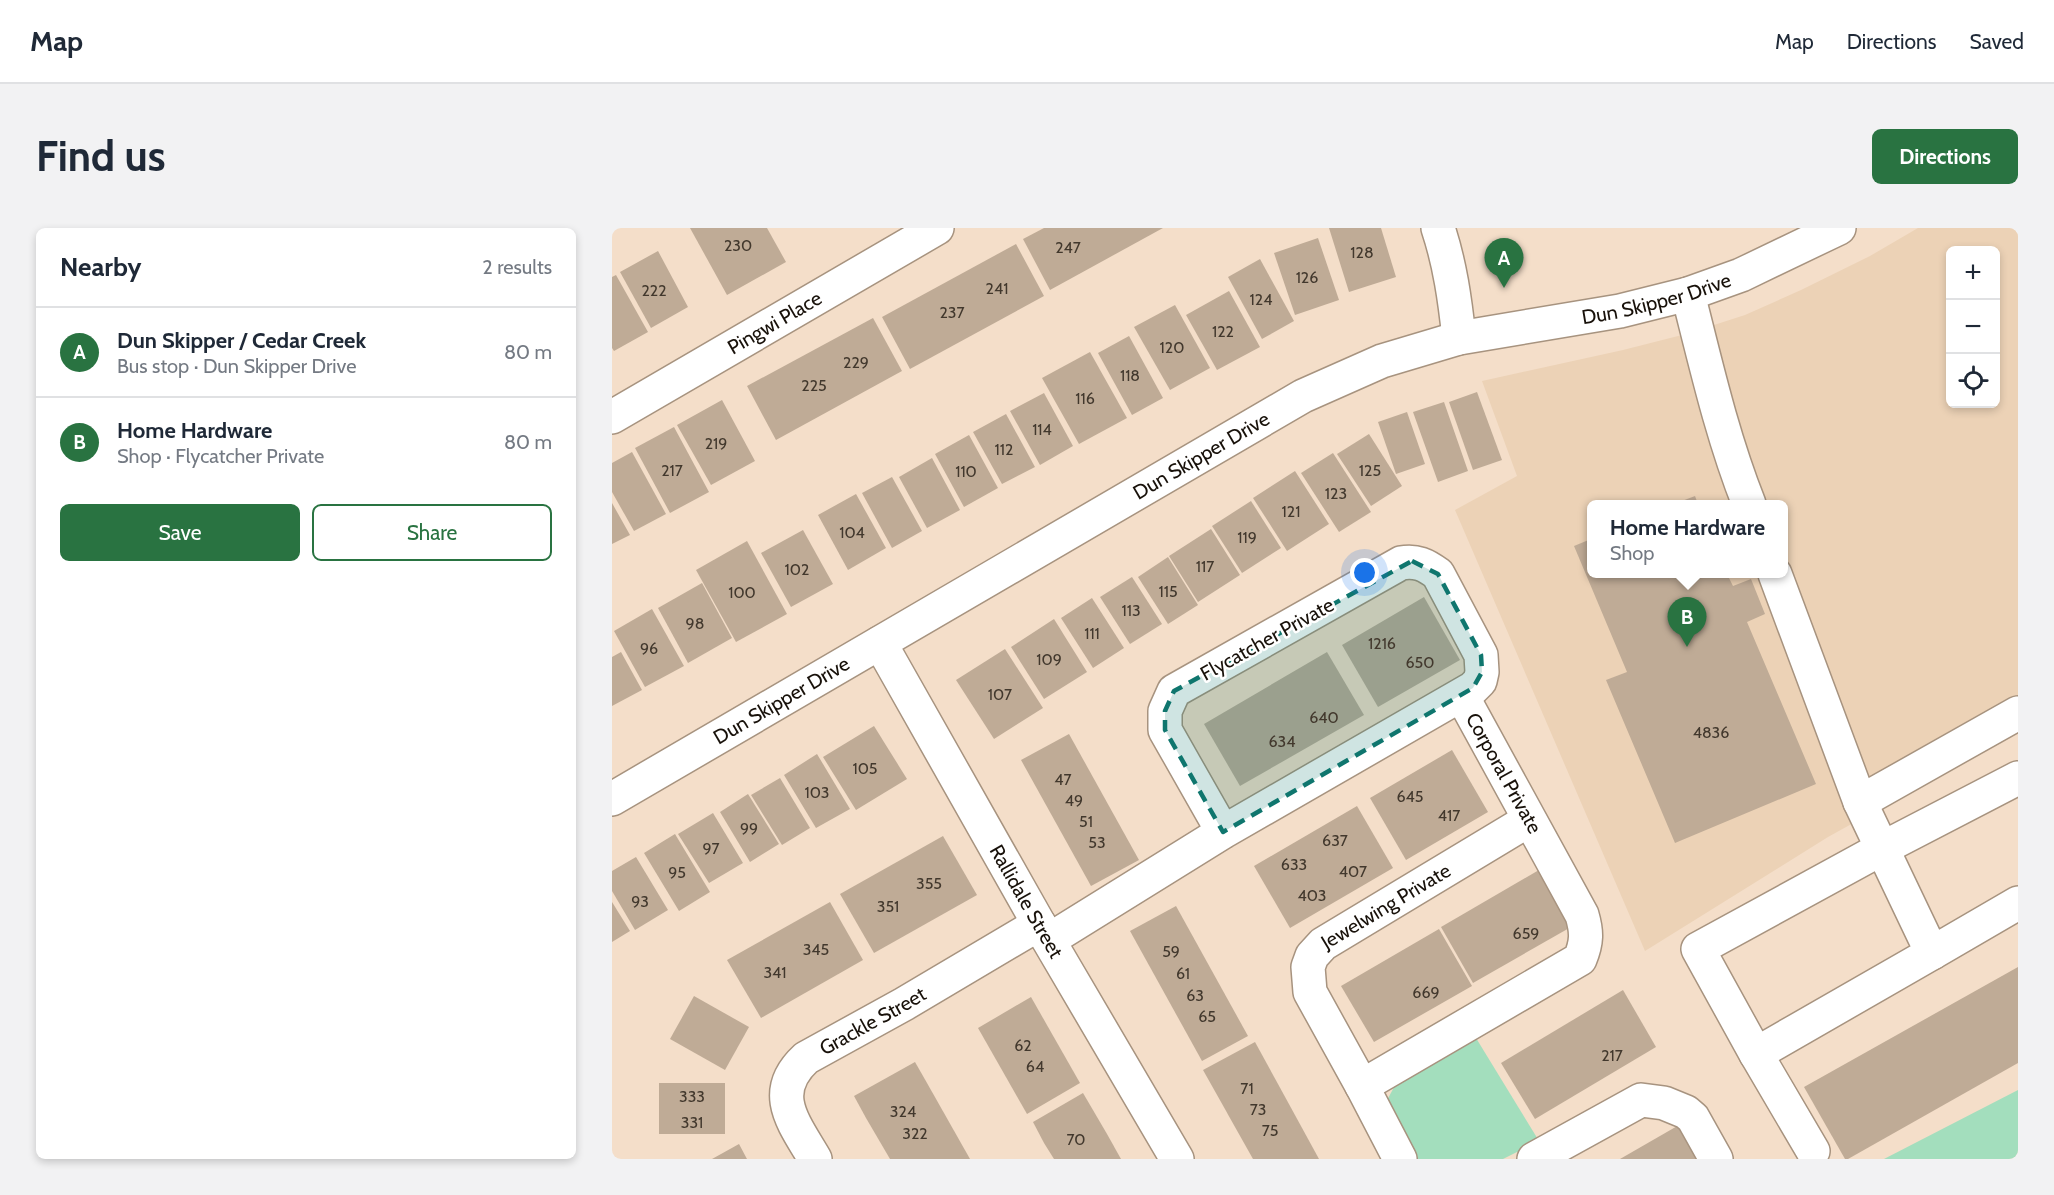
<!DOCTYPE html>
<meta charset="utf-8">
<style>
:root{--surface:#fff;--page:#f2f2f3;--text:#1f2937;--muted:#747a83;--line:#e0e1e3;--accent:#297341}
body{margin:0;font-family:Cabin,sans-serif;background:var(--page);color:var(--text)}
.controls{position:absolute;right:18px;top:18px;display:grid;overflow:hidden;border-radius:9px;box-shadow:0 3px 9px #0003}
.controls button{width:54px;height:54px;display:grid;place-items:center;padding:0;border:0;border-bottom:2px solid var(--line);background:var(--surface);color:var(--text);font:30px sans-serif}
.you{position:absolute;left:753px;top:345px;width:21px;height:21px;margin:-15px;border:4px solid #fff;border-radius:50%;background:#1a73e8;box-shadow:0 0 0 9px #1a73e833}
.badge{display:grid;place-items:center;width:39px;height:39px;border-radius:50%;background:var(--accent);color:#fff;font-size:20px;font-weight:700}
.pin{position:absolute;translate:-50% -50px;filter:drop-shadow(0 2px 3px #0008)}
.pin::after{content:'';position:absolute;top:32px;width:21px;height:18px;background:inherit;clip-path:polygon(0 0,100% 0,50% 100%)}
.popup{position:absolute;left:975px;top:272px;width:201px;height:78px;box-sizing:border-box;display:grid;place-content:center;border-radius:9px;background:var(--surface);filter:drop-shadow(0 2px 4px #0005);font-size:20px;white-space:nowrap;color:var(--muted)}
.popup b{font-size:22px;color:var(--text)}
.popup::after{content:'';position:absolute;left:50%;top:100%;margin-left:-12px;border:12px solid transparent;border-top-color:var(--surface)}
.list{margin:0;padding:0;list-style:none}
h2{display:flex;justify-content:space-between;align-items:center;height:78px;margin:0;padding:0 24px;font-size:26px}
h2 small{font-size:20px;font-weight:400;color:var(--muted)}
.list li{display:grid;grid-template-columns:39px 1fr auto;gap:18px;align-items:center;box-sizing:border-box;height:90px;padding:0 24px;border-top:2px solid var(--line)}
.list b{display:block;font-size:22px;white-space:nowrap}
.list p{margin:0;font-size:20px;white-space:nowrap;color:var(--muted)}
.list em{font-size:20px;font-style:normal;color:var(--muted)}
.actions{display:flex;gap:12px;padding:18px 24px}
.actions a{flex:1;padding:14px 0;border:2px solid var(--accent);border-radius:9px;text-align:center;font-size:21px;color:var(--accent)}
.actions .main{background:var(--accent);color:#fff}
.icon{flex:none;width:33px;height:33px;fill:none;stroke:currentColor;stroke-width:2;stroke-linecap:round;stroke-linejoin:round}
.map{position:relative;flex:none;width:1406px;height:931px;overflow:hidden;border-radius:9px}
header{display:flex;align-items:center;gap:36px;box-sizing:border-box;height:84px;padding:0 30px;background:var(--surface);border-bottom:2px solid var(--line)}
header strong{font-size:28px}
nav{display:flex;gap:33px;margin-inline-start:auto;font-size:21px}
.intro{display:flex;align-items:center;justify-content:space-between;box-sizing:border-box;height:144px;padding:0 36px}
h1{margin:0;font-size:42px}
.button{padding:15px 27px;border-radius:9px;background:var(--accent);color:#fff;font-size:21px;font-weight:700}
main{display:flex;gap:36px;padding:0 36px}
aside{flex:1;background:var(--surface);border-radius:9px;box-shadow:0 3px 9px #0003}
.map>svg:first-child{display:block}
.built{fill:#ecd2b6;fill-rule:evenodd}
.green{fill:#a3debd}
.building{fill:#bfab96}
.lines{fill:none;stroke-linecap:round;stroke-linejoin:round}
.minor-casing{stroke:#a7937f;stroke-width:36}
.minor{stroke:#fff;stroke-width:33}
.marked{fill:#0f766e;fill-opacity:0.2;stroke:#0f766e;stroke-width:4.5;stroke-dasharray:12 8;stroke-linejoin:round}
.labels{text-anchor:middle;stroke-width:5;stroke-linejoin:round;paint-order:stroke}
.number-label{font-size:16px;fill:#42382d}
.street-label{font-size:20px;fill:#18110a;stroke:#fff}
</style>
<header>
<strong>Map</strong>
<nav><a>Map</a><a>Directions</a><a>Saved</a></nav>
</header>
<div class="intro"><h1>Find us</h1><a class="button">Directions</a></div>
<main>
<aside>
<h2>Nearby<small>2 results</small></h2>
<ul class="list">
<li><span class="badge">A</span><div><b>Dun Skipper / Cedar Creek</b><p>Bus stop · Dun Skipper Drive</p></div><em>80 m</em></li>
<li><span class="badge">B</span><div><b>Home Hardware</b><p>Shop · Flycatcher Private</p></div><em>80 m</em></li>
</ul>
<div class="actions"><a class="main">Save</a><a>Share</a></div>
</aside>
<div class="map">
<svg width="1406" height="931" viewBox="0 0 1406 931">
<rect width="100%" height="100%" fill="#f4dec9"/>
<!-- built -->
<path class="built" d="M1306,0H1406V504L1216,609L1033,723L843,282L905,248L870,153L1011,122L1074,106L1133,87L1189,62L1258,28ZM1338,22H1384V176H1338ZM979,276H1171V346H979Z"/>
<!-- green -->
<g class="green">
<polygon points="864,810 927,913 891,931 803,931 774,874 787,850"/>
<polygon points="1406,862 1406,931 1272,931"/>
</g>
<!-- building -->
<g class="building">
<polygon points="78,0 155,0 174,34 115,67"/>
<polygon points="432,0 551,0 438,62 411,11"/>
<polygon points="717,0 769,0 784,49 737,64"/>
<polygon points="706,10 727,72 683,87 662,25"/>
<polygon points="404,16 432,68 298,141 270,89"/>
<polygon points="46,23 76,79 39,100 8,44"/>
<polygon points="648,31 682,93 650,111 616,49"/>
<polygon points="4,47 36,104 2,123 0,120 0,49"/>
<polygon points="617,63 648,119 605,142 574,87"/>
<polygon points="563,77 598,140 558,162 522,99"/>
<polygon points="261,90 290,143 164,212 135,158"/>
<polygon points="517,108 551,170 520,187 486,125"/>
<polygon points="478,124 515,190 467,216 430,150"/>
<polygon points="865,164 890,232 861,242 837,174"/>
<polygon points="432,165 461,218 428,237 398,183"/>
<polygon points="110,172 143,233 99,257 65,197"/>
<polygon points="832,174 856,243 826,254 801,184"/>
<polygon points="795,184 813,236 784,246 766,194"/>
<polygon points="394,186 423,239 390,256 361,204"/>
<polygon points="62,199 97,264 58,285 23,220"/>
<polygon points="757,206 790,258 759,278 725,226"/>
<polygon points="357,207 386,260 352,279 323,226"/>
<polygon points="20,224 54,286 22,303 0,264 0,235"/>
<polygon points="721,225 759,284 727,304 689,245"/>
<polygon points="320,230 348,282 315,300 287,249"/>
<polygon points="683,243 717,296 675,323 641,270"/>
<polygon points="280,249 310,303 280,320 250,265"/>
<polygon points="244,266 274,320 236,342 206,287"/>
<polygon points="1083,268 1086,276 1062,276"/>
<polygon points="639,273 669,320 630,345 600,298"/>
<polygon points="0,275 18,307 0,316"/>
<polygon points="599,301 628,347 586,374 557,328"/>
<polygon points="191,302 221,356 179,379 149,325"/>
<polygon points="979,311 979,346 1115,346 1121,358 1139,351 1153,386 1135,394 1204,556 1063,615 994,452 1015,444 962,318"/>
<polygon points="135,313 175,386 124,414 84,342"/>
<polygon points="556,329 586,377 556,396 526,349"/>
<polygon points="520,349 550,396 518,416 488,369"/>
<polygon points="90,355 120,410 76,435 46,380"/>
<polygon points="812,369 848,432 766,479 730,417"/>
<polygon points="480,370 512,420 481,440 449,390"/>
<polygon points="40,381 72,438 33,459 2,403"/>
<polygon points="442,391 475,444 432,471 399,419"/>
<polygon points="393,421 431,480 382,511 344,452"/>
<polygon points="9,424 30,462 0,478 0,429"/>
<polygon points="715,424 752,487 628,558 592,496"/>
<polygon points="262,498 295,551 244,582 211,529"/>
<polygon points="457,506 527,632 479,658 409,532"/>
<polygon points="840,522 876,584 794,632 758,570"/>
<polygon points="205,526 238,581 204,600 172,547"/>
<polygon points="168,550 198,600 170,617 139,567"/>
<polygon points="136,566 167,616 138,634 108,584"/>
<polygon points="745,578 781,640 678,700 642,638"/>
<polygon points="101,585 131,635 97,655 66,606"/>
<polygon points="63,606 98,664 67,683 32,625"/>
<polygon points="331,608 365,667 262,725 228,666"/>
<polygon points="24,629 56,682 23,702 0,663 0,643"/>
<polygon points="927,642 959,699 861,755 829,699"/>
<polygon points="0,674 18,703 0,714"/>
<polygon points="218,674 251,732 149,790 115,732"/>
<polygon points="564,678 636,808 590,833 518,703"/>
<polygon points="827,701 860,758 762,814 729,758"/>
<polygon points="1406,739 1406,835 1236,931 1233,931 1192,859"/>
<polygon points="1011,762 1044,819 923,891 889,835"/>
<polygon points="82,768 137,799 113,842 58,811"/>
<polygon points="419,769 468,855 415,886 366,800"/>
<polygon points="643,814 666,856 707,931 641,931 591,842"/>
<polygon points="303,834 315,855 358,931 278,931 254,890 242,868"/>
<rect x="47" y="855" width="66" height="51"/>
<polygon points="471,865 495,906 509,931 442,931 432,915 421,894"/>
<polygon points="1074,893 1096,931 1008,931"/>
<polygon points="127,916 135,931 100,931"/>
</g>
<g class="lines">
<!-- minor casing -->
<g class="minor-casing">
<g id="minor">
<path d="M826,0C838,36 843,72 847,110"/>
<path d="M1076,66C1094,137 1110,208 1137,276"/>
<path id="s1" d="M0,189L325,0"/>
<polyline points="1163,346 1248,574 1320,725 1144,826 1086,721 1269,621 1406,550"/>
<path id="s2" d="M268,415L427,696L565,931"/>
<path id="s3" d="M0,571L691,168L770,133L847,110L1008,83L1076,66L1129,47L1227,0"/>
<polyline points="1248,574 1406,485"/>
<path d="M437,712L611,604L861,460L868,453L870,444L869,427L826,346C814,337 804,332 789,335L562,463L553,483V502L611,604"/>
<polyline points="1320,725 1406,675"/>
<polyline points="1144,826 1201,923"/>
<path d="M750,858L968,731C975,714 975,704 970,687L850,468"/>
<path id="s4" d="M203,931C182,895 156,865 194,830L292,776L427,696"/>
<path id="s5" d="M788,931L750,858L698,764L696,739L700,728L711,716L917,592"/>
<polyline points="922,931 1029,872 1052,875 1074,884 1081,890 1104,931"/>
</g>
</g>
<!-- minor -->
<use href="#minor" class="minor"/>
</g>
<!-- marked area -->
<path class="marked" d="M800,333L826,346L869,427L870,444L861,460L611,604L553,502V483L562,463Z"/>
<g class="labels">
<!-- number labels -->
<g class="number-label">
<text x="126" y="23">230</text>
<text x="456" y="25">247</text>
<text x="750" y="30">128</text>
<text x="695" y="55">126</text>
<text x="385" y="66">241</text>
<text x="42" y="68">222</text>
<text x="649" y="77">124</text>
<text x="340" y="90">237</text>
<text x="611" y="109">122</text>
<text x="560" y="125">120</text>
<text x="244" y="140">229</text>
<text x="518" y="153">118</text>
<text x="202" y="163">225</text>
<text x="473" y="176">116</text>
<text x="430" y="207">114</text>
<text x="104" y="221">219</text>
<text x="392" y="227">112</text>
<text x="60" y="248">217</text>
<text x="758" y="248">125</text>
<text x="354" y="249">110</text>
<text x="724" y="271">123</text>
<text x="679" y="289">121</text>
<text x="240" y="310">104</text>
<text x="635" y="315">119</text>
<text x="593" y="344">117</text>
<text x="185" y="347">102</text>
<text x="556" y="369">115</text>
<text x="130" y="370">100</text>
<text x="519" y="388">113</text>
<text x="83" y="401">98</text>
<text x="480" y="411">111</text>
<text x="770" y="421">1216</text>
<text x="37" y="426">96</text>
<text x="437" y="437">109</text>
<text x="808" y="440">650</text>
<text x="388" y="472">107</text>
<text x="712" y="495">640</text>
<text x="1099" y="510">4836</text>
<text x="670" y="519">634</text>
<text x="253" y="546">105</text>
<text x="451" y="557">47</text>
<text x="205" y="570">103</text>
<text x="798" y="574">645</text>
<text x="462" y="578">49</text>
<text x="837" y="593">417</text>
<text x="474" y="599">51</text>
<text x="137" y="606">99</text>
<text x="723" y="618">637</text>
<text x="485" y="620">53</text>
<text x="99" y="626">97</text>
<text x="682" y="642">633</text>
<text x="741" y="649">407</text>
<text x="65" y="650">95</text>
<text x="317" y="661">355</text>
<text x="700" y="673">403</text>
<text x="28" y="679">93</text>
<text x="276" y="684">351</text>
<text x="914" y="711">659</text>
<text x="204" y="727">345</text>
<text x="559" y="729">59</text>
<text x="163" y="750">341</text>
<text x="571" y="751">61</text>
<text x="814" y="770">669</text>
<text x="583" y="773">63</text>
<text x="595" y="794">65</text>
<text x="411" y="823">62</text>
<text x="1000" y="833">217</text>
<text x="423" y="844">64</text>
<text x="635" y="866">71</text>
<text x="80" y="874">333</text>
<text x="646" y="887">73</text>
<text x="291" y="889">324</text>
<text x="80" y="900">331</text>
<text x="658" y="908">75</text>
<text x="303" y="911">322</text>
<text x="464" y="917">70</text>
</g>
<!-- street labels -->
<g class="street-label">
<text dy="7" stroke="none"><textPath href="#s3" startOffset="1168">Dun Skipper Drive</textPath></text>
<text dy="7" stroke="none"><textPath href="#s1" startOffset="188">Pingwi Place</textPath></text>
<text dy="7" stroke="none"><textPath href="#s3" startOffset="682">Dun Skipper Drive</textPath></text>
<text transform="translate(655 411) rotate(-29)" y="7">Flycatcher Private</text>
<text dy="7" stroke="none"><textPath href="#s3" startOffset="196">Dun Skipper Drive</textPath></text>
<text transform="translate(892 545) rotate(61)" y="7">Corporal Private</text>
<text dy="7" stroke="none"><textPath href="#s2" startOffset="297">Rallidale Street</textPath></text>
<text dy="7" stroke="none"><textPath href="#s5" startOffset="316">Jewelwing Private</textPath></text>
<text dy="7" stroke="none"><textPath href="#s4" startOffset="190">Grackle Street</textPath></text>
</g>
</g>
</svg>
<div class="controls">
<button>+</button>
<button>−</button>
<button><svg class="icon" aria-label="locate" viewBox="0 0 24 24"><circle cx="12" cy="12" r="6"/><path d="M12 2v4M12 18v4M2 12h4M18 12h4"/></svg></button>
</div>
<div class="you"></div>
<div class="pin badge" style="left:892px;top:60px">A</div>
<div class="pin badge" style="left:1075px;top:419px">B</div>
<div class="popup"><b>Home Hardware</b>Shop</div>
</div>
</main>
